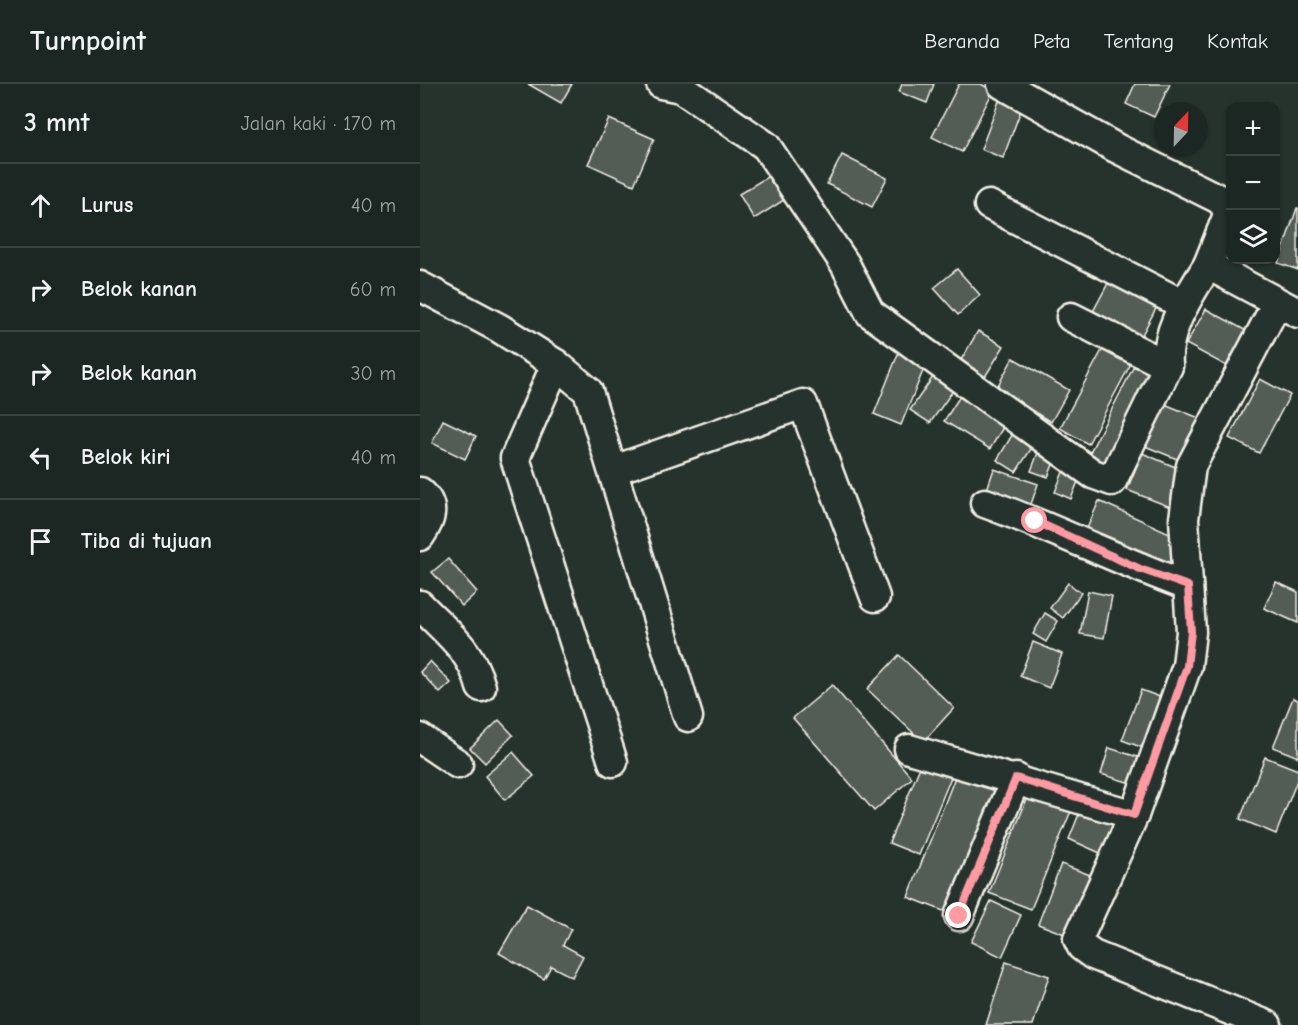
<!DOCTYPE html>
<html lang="id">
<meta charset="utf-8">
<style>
:root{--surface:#1c2622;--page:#29322f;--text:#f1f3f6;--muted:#a0a5a5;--line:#3a4340}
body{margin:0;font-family:"Comic Neue",sans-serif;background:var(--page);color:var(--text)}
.controls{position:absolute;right:18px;top:18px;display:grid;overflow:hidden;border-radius:12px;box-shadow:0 2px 4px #0004}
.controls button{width:54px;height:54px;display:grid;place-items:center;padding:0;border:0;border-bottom:2px solid var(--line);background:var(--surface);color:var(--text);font:30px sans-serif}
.compass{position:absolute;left:734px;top:18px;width:54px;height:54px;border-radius:50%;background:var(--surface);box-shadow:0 2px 4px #0004;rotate:22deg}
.stop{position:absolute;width:18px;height:18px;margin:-14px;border:4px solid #ff9aa2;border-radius:50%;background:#fff}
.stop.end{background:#ff9aa2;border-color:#fff;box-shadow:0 2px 6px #0008}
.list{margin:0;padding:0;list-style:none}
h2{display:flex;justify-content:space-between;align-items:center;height:78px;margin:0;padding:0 24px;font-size:26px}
h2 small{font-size:20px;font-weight:400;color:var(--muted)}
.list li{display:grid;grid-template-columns:39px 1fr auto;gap:18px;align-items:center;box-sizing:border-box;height:84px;padding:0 24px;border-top:2px solid var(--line)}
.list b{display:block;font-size:22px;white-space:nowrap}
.list em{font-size:20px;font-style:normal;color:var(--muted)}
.icon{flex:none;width:33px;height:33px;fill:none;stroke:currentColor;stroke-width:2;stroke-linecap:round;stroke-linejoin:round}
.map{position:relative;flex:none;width:878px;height:941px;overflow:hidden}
header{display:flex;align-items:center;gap:36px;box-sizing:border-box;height:84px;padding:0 30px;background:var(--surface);border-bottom:2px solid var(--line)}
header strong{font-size:28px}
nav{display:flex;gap:33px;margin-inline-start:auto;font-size:21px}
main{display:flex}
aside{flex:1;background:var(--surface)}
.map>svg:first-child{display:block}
.building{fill:#525c55;stroke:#f4f1e8;stroke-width:1.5}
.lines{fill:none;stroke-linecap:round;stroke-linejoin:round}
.street-casing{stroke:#f4f1e8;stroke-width:33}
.street{stroke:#26332d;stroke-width:28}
.route{stroke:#ff9aa2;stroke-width:8}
</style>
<header>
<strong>Turnpoint</strong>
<nav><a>Beranda</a><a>Peta</a><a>Tentang</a><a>Kontak</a></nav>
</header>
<main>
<aside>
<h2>3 mnt<small>Jalan kaki · 170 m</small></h2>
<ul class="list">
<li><svg class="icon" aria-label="ahead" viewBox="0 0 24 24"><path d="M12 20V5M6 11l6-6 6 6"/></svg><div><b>Lurus</b></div><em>40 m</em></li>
<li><svg class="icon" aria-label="right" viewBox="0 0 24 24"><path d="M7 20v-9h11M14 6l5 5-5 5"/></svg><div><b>Belok kanan</b></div><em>60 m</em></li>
<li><svg class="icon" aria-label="right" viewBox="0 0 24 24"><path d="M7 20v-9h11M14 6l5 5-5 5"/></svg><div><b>Belok kanan</b></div><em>30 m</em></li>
<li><svg class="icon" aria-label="left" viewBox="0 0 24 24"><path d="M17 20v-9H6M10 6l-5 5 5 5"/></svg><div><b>Belok kiri</b></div><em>40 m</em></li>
<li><svg class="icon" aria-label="arrive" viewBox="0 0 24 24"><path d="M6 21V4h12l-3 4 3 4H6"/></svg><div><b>Tiba di tujuan</b></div></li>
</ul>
</aside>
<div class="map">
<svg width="878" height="941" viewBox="0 0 878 941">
<rect width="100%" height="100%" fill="#26332d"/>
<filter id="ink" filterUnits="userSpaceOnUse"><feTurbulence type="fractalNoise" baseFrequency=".0167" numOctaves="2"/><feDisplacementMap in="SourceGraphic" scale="12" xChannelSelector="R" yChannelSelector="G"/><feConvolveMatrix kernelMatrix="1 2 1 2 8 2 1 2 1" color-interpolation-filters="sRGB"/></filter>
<g filter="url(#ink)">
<!-- building -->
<g class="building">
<polygon points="108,0 152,0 141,19"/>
<polygon points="482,0 514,0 507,19 479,8"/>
<polygon points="539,0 561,0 573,7 542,68 512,53"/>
<polygon points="715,0 750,0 734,33 706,20"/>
<polygon points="579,17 601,26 583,74 561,65"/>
<polygon points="189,35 234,55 214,101 168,80"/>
<polygon points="422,71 467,94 452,123 407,100"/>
<polygon points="352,90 367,114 334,135 319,110"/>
<polygon points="877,124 878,124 878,186 858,179"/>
<polygon points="537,185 560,211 538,231 514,204"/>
<polygon points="693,190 741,215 717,260 669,235"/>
<polygon points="786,225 834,251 814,286 766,260"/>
<polygon points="558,247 584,262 563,296 538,281"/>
<polygon points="687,257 715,272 668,360 640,344"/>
<polygon points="480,265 507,277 481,341 454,330"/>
<polygon points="593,274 649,306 631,338 576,305"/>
<polygon points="714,282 737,293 690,384 668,372"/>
<polygon points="517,287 537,301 510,339 490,326"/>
<polygon points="840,295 870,311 839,369 809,354"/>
<polygon points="542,309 587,337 570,365 524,337"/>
<polygon points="737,317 779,334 762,377 720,360"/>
<polygon points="23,336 56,352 45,375 12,359"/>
<polygon points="597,343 617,356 596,388 577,376"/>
<polygon points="621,361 638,368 628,393 611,387"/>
<polygon points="722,369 767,388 753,424 707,406"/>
<polygon points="647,378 663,385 651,415 635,408"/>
<polygon points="574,385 618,400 609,426 565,411"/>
<polygon points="679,417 765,456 751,487 665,449"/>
<polygon points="28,475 57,508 42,522 12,488"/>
<polygon points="856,498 878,508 878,539 844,524"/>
<polygon points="648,499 661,509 643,534 630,524"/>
<polygon points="668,507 692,512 684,554 660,550"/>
<polygon points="625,529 638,537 626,558 613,550"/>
<polygon points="613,558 642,570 629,604 600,592"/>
<polygon points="479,571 534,624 503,658 447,605"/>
<polygon points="10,577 31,599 20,609 0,588"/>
<polygon points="412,601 492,694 454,727 373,634"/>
<polygon points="721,606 748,616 729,666 702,656"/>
<polygon points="873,614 878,616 878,673 853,663"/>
<polygon points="79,636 93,651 65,679 50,664"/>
<polygon points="689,664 721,674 714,700 681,690"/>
<polygon points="93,668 114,692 85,716 65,692"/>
<polygon points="504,673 534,686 499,771 469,759"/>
<polygon points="845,673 878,686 878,694 856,750 820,735"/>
<polygon points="539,683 582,699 531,830 488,813"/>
<polygon points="611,705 653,722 611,825 569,809"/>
<polygon points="661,725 702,744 689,773 649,755"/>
<polygon points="641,780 670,791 647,851 618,840"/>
<polygon points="571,817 601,831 582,873 551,858"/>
<polygon points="107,821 151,845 143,861 163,872 152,893 131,882 124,895 79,869"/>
<polygon points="586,878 629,892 613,941 566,941"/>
</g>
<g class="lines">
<!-- street casing -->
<g class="street-casing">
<g id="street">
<polyline points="241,0 261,4 346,62 425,180 450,229 673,390 692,397 748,282"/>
<polyline points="582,0 696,64 799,115 805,121 808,131 788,181 878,229"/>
<polyline points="569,121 764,221"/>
<polyline points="0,202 79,244 136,280 95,374 193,678"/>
<path d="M651,233L748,282C745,245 769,212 788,181"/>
<polyline points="136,280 168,307 268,633"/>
<polyline points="194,386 383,320 455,513"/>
<path d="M0,408C16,422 11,436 0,452"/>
<path d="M565,419C634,444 699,477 768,502"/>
<path d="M0,521C27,549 51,565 61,603"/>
<polyline points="0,654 38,680"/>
<polyline points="489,665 714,731"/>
<polyline points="539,832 596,694"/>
<polyline points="847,941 673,871 662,863 658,855 714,731 767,582 771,548 764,435 771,382 857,219"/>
</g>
</g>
<!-- street -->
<use href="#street" class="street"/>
</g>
</g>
<g class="lines" filter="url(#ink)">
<!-- route -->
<polyline class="route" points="539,832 596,694 714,731 767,582 771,548 768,502 720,485 615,437"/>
</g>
</svg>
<div class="controls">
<button>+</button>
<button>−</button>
<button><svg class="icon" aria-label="layers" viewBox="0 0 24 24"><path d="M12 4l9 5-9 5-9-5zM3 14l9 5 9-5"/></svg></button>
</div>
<svg class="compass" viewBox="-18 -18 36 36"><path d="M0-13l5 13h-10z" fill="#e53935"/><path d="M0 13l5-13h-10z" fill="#a0a5a5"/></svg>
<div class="stop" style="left:615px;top:437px"></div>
<div class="stop end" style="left:539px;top:832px"></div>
</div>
</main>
